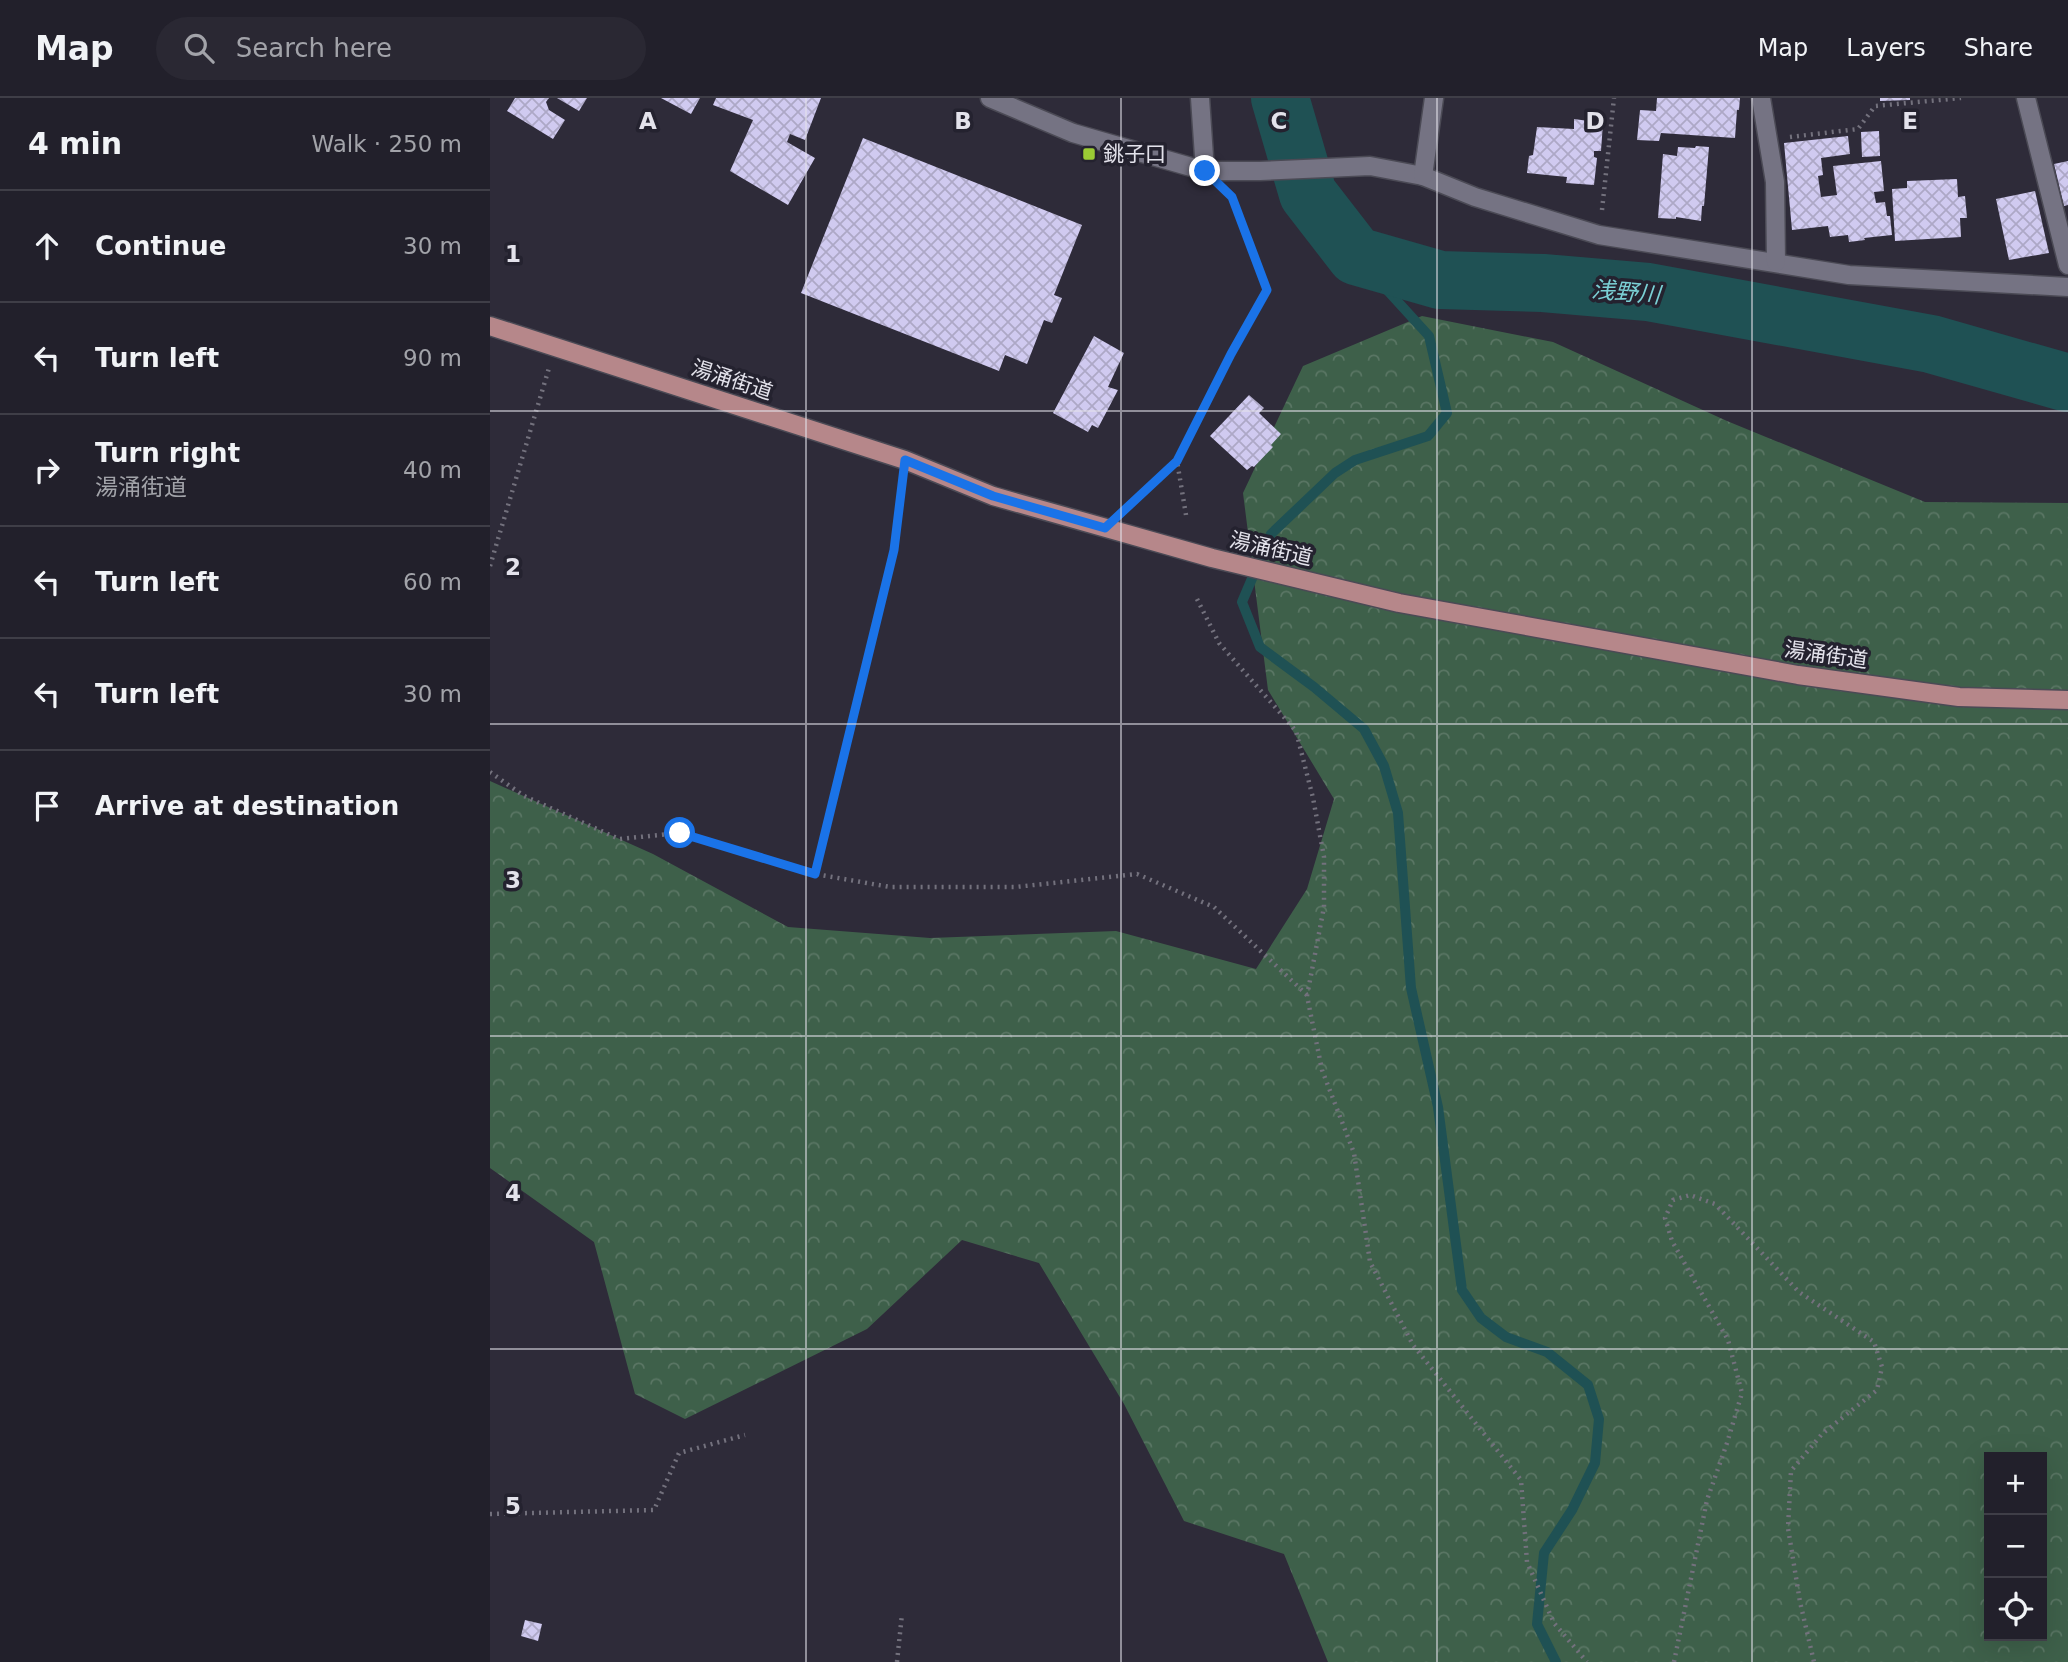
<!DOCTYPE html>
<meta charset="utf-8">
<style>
:root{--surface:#22202b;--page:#2a2833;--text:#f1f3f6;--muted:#a2a3a9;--line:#3f3e47}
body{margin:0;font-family:"DejaVu Sans","Noto Sans JP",sans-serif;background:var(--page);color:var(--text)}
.controls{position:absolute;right:21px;bottom:21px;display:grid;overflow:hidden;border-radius:0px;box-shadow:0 7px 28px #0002}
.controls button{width:63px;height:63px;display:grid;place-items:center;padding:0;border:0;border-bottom:2px solid var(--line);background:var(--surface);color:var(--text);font:35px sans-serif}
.stop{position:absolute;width:21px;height:21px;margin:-16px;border:5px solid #1a73e8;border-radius:50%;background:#fff}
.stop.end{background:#1a73e8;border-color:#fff;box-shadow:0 2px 7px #0008}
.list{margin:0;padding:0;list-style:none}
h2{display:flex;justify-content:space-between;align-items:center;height:91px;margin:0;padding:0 28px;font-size:30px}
h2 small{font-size:23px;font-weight:400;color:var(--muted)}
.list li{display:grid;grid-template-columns:46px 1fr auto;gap:21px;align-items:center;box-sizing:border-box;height:112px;padding:0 28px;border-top:2px solid var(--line)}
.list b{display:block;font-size:26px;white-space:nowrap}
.list p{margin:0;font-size:23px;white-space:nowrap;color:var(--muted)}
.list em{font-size:23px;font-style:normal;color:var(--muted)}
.icon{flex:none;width:38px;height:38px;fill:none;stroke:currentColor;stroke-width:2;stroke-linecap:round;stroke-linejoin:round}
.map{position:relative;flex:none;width:1578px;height:1564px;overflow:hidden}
header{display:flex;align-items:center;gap:42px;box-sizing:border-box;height:98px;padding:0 35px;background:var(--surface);border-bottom:2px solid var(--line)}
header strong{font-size:33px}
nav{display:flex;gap:38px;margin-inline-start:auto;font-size:24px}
.search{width:490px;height:63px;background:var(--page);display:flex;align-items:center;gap:18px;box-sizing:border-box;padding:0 24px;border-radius:38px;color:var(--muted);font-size:26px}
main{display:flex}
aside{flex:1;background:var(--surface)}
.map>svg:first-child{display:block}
.forest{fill:url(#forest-crowns);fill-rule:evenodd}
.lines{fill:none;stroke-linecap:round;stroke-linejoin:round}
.stream{stroke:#1f5154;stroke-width:10}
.river{stroke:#1f5154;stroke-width:58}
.building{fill:url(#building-cross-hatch)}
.minor-casing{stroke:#4b4a55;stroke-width:21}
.major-casing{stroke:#4b4a55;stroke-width:21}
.path{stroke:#73717d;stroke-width:4.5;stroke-dasharray:2 5;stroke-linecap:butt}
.minor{stroke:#757383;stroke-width:18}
.major{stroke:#b6878a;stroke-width:18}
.route{stroke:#1a73e8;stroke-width:9}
.grid{fill:none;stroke:#e3e2eb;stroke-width:2;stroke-opacity:0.55}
.poi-dot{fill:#9acb34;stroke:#24222f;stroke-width:2.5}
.labels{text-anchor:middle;stroke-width:7;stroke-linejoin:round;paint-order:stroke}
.poi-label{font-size:21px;fill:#e3e2eb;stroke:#24222f;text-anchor:start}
.street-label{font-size:21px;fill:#e3e2eb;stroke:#24222f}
.water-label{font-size:23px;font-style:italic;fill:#7bd0d5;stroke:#24222f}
.grid-label{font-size:23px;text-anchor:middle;font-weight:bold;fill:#e3e2eb;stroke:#24222f;stroke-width:7;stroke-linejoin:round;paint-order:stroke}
</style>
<header>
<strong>Map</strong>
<div class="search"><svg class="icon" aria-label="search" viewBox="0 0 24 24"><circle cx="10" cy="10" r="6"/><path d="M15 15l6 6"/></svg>Search here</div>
<nav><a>Map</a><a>Layers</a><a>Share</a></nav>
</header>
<main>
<aside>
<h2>4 min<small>Walk · 250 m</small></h2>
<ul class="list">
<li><svg class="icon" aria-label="ahead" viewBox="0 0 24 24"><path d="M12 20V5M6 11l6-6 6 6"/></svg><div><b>Continue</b></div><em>30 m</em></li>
<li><svg class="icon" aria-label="left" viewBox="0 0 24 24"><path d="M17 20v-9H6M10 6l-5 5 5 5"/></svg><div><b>Turn left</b></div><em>90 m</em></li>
<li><svg class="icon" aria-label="right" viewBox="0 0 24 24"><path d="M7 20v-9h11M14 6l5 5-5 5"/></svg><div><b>Turn right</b><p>湯涌街道</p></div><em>40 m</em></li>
<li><svg class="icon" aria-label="left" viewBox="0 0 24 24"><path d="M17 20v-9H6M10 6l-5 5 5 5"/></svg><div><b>Turn left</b></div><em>60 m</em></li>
<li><svg class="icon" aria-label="left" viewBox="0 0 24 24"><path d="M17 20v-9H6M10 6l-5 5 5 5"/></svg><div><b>Turn left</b></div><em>30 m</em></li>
<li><svg class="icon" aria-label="arrive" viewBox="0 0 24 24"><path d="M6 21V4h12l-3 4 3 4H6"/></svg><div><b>Arrive at destination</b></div></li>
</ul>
</aside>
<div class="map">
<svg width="1578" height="1564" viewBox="0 0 1578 1564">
<defs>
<pattern id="forest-crowns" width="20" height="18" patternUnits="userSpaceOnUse" patternTransform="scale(1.75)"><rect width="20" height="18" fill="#3e604a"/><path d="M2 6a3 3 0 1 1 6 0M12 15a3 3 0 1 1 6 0" fill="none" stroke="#5a7664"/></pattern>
<pattern id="building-cross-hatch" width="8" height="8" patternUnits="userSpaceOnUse" patternTransform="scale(1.75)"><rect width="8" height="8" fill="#d0caf0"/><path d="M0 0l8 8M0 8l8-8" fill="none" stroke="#ada8c6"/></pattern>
</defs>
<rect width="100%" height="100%" fill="#2e2b39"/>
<!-- forest -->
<path class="forest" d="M932,218L1063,244L1237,323L1435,404L1578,405V1564H838L794,1456L694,1423L634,1306L549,1165L472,1142L377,1231L195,1321L145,1296L104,1144L0,1070V683L163,756L298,829L440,840L626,833L766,871L817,791L844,701L778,592L753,395L813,268ZM1499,1359H1552V1538H1499Z"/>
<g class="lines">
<!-- stream -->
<polyline class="stream" points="866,158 939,238 957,315 938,338 865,362 845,375 781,436 752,504 770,549 824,589 874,631 894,668 908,715 921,890 948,1009 972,1192 991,1220 1016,1239 1057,1254 1098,1287 1109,1321 1105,1365 1082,1412 1054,1455 1047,1526 1066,1564"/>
<!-- river -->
<polyline class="river" points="790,0 818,96 866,158 950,182 1053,185 1158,194 1441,246 1578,285"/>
</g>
<!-- building -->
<g class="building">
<polygon points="25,0 59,0 56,4 59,12 75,22 63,41 17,13"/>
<polygon points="67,0 97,0 89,13"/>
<polygon points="171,0 210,0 201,16"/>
<polygon points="226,0 331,0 315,42 300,36 297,44 325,60 298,107 240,73 263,22 223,7"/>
<polygon points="1167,0 1250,0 1249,12 1247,12 1245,40 1171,35 1169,43 1147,42 1150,12 1166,13"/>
<polygon points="1390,0 1420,0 1420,2 1390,3"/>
<polygon points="1084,21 1113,25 1111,53 1104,53 1104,59 1107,60 1104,87 1076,85 1077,79 1037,75 1039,58 1043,57 1047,29 1084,31"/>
<polygon points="1389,33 1390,58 1372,59 1371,34"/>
<polygon points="1358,38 1360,56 1331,60 1333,77 1328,78 1331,99 1347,97 1343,68 1391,63 1394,93 1384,94 1386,105 1395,104 1397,118 1400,118 1402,137 1374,140 1375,142 1359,144 1358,137 1340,139 1338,128 1302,132 1294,45"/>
<polygon points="373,40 592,127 564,197 572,200 562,225 554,222 537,266 515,257 509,273 311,195"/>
<polygon points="1206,48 1219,49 1214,108 1212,108 1211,123 1186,119 1186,121 1168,120 1173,56 1187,58 1188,49 1205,50"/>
<polygon points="1578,63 1578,107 1574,108 1564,66"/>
<polygon points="1467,81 1468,99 1475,98 1477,120 1470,120 1471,139 1405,143 1402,91 1417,90 1417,83"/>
<polygon points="1545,93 1559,155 1519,162 1506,101"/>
<polygon points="604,238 634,255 618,289 628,292 608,330 602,327 598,334 563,315"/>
<polygon points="759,297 774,310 769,315 791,336 781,347 783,349 764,369 762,368 757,372 720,338"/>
<polygon points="35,1522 52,1526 48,1543 31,1538"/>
</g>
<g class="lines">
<!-- minor casing -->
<g class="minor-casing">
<g id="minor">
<polyline points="500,0 583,35 715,73 770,73 880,68 933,78 985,99 1109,137 1359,177 1578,189"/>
<polyline points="710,0 715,73"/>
<polyline points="1271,0 1285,84 1286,164"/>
<polyline points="1536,0 1578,167"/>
<polyline points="933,78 944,0"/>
</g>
</g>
<!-- major casing -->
<g class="major-casing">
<polyline id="major" points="0,228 415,362 503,398 722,460 909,505 1308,577 1469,599 1578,602"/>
</g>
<!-- path -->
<g class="path">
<polyline points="1300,39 1368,31 1385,8 1471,0"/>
<polyline points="1112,112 1124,0"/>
<polyline points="637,410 687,363"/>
<polyline points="696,417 687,363 741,255 777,192 741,97"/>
<polyline points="0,468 59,270"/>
<polyline points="707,501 729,545 806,633 823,700 834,759 834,809 817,898 832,972 864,1055 880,1164 923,1247 1031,1382 1037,1464 1064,1525 1097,1564"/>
<polyline points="0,674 34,698 129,741 190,735 325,776 400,789 525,789 647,776 724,809 817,897"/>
<polyline points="325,776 404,452 412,388"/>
<polyline points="0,1416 164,1412 189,1355 255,1337"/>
<polyline points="407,1564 412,1516"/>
<polyline points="1184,1564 1217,1402 1237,1345 1252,1295 1238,1242 1182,1143 1175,1120 1183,1102 1200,1097 1225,1106 1309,1194 1384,1244 1392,1269 1387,1292 1332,1336 1301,1373 1298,1430 1310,1504 1324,1564"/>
</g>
<!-- minor -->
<use href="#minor" class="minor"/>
<!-- major -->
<use href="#major" class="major"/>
</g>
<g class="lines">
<!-- route -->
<polyline class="route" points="190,735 325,776 404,452 415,362 503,398 615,430 687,363 741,256 777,192 742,99 715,73"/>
</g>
<!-- grid -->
<path class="grid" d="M316,0V1564M631,0V1564M947,0V1564M1262,0V1564M0,313H1578M0,626H1578M0,938H1578M0,1251H1578"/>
<!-- markers -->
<rect class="poi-dot" x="592" y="49" width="14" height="14" rx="3.5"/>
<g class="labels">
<!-- poi labels -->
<g class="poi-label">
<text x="613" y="63">銚子口</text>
</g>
<!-- street labels -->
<g class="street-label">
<text transform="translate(242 282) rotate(18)" y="7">湯涌街道</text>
<text transform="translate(781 451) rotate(13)" y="7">湯涌街道</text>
<text transform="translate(1336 557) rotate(8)" y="7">湯涌街道</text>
</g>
<!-- water labels -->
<g class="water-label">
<text transform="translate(1136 194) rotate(5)" y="8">浅野川</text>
</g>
</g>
<g class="grid-label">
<text x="158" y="31">A</text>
<text x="473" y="31">B</text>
<text x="789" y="31">C</text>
<text x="1105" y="31">D</text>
<text x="1420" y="31">E</text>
<text x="23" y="164">1</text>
<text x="23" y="477">2</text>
<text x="23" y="790">3</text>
<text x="23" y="1103">4</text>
<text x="23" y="1416">5</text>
</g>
</svg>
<div class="controls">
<button>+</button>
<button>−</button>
<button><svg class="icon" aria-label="locate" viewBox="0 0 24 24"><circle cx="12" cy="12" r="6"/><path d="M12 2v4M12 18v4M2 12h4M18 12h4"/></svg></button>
</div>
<div class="stop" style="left:190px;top:735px"></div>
<div class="stop end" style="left:715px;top:73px"></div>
</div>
</main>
